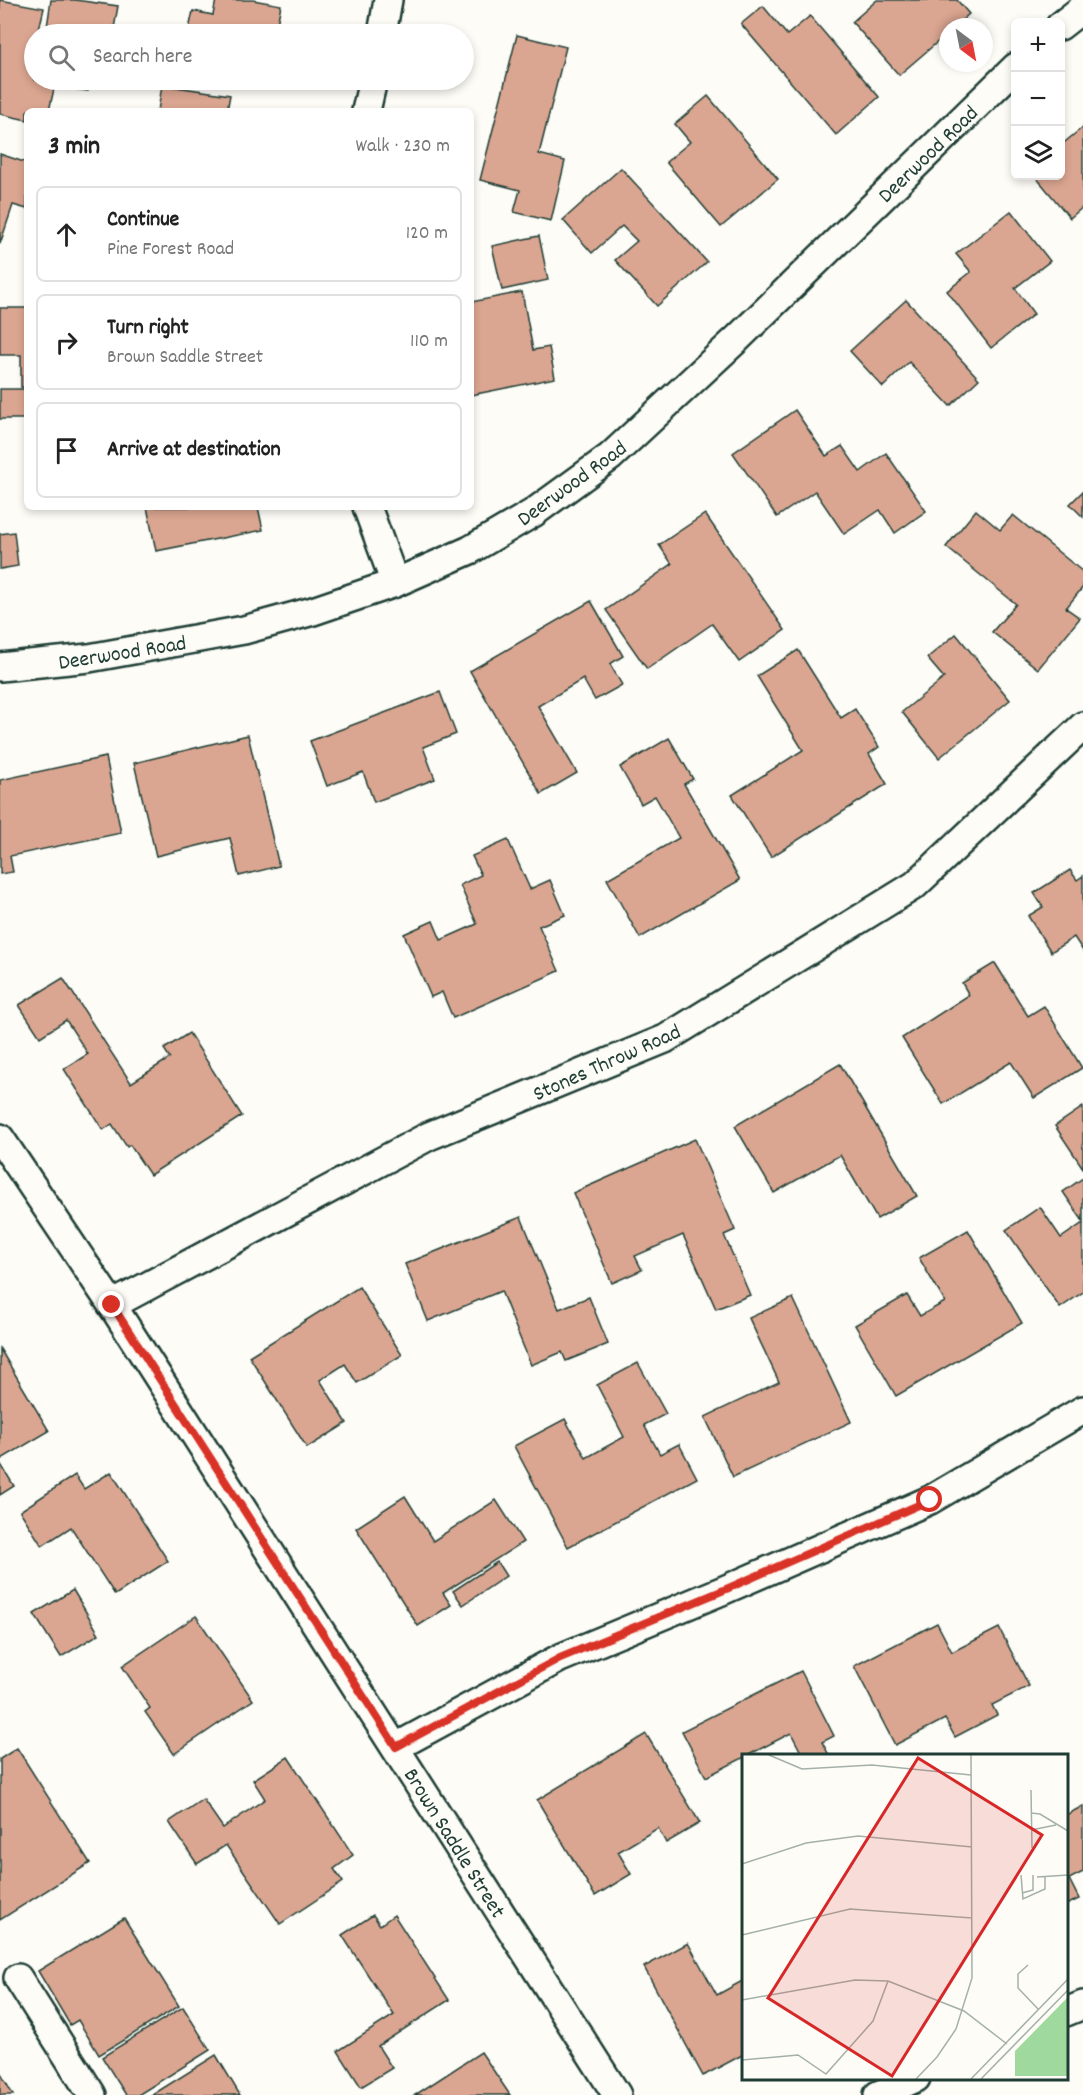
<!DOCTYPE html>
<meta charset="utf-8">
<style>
:root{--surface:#fff;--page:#f6f6f6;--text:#222;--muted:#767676;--line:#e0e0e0}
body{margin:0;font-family:Dekko,sans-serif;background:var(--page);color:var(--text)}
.controls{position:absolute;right:18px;top:18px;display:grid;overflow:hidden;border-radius:9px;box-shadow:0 3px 9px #0003}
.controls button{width:54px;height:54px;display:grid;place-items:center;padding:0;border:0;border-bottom:2px solid var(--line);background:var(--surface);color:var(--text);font:30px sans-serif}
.compass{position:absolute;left:939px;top:18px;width:54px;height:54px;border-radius:50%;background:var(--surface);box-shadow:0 3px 9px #0003;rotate:148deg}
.stop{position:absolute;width:18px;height:18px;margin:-14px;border:4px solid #d93025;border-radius:50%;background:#fff}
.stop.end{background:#d93025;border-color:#fff;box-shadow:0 2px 6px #0008}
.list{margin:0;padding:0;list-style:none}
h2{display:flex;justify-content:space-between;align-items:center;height:78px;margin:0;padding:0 24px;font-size:26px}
h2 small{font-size:20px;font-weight:400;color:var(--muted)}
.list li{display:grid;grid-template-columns:39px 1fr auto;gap:18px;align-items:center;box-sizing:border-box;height:96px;margin:0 12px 12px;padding:0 12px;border:2px solid var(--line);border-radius:9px}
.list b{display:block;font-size:22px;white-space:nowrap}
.list p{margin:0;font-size:20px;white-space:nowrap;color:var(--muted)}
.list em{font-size:20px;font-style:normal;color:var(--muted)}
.icon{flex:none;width:33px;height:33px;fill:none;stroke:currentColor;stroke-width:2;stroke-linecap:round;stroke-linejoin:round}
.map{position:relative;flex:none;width:1083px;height:2095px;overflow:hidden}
.search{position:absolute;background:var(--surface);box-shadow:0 3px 9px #0003;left:24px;top:24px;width:450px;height:66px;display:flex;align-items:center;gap:15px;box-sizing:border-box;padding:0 21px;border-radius:33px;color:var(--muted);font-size:22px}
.panel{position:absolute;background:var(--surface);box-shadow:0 3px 9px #0003;left:24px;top:108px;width:450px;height:402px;border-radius:9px}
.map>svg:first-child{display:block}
.building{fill:#dba691;stroke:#1f3d34;stroke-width:1.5}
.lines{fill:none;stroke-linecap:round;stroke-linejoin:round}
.minor-casing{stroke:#1f3d34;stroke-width:32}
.minor{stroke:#fdfcf7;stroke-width:27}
.route{stroke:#d93025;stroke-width:8}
.labels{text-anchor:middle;stroke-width:4.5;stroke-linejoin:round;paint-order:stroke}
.street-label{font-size:22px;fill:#1f3d34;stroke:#fdfcf7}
.inset-road{fill:none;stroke:#a4b0a9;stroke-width:1.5}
.view{fill:#d62828;fill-opacity:0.15;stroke:#d62828;stroke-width:3}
.inset-edge{fill:none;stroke:#1f3d34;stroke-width:3}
</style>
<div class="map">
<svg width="1083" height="2095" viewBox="0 0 1083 2095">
<rect width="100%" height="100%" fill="#fdfcf7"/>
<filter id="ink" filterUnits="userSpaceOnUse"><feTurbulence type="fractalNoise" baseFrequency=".0167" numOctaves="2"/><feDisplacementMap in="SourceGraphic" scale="12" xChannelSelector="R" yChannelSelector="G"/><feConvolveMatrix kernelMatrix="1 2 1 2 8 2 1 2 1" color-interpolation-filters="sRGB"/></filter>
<g filter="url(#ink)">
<!-- building -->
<g class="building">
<polygon points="0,0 44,8 38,34 34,34 34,53 32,64 34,65 34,80 56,80 49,111 27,111 27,120 0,114"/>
<polygon points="51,0 75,0 118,6 113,34 46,34"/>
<polygon points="216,0 253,0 281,5 275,34 188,34 193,11 213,15"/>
<polygon points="877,0 957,0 969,14 954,27 948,27 948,33 899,75 852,22"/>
<polygon points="763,6 787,35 810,16 879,97 836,135 741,24"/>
<polygon points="517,35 566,47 539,154 565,161 551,221 514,212 520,190 480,180"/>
<polygon points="59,80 90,80 88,91 58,87"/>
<polygon points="162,85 230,95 227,111 158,111"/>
<polygon points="708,96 778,179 721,227 666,162 690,142 675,124"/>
<polygon points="1083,127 1083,207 1070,218 1035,176 1060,176 1060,146"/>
<polygon points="0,154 27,163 27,209 13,205 0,244"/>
<polygon points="621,168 707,262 657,306 615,260 637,241 622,226 592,253 563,220"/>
<polygon points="1011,211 1050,261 1015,288 1034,314 991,348 947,291 971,272 956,254"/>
<polygon points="539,236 548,280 502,290 492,246"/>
<polygon points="522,292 533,350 549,347 555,378 471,395 471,302"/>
<polygon points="906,300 979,379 950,406 909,362 883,387 850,351"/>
<polygon points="0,308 27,308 27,387 21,387 21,355 0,355"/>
<rect x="0" y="389" width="27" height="30"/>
<polygon points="795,410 826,456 842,446 860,472 886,453 926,511 895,533 880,510 844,534 815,491 777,517 733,453"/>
<polygon points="1083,491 1083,517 1070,504"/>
<polygon points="147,507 258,507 263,530 156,551"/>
<polygon points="976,510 1000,530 1013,515 1083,572 1083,587 1066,608 1080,618 1038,669 992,632 1016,604 946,547"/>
<polygon points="705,514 785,630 739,662 712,624 647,669 606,610 672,564 659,545"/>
<polygon points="14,532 18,566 0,569 0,534"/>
<polygon points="591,601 623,656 610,664 622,685 595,700 583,679 538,706 577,773 541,794 470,671"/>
<polygon points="956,634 1010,700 939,758 902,712 944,678 927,658"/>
<polygon points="798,650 841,718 855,709 879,747 869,754 887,784 771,857 732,795 803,750 757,676"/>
<polygon points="440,692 456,734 423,747 435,779 374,802 363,772 327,786 310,741"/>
<polygon points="248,735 279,866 239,876 230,838 156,856 134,763"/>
<polygon points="669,738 693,779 684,784 740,880 640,938 607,879 679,838 655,796 641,804 620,767"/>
<polygon points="106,757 121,833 10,856 13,872 0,874 0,780"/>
<polygon points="508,840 530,889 550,880 565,915 539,926 559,971 453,1018 442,992 431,997 404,934 433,921 441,940 477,924 460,885 481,875 472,856"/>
<polygon points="1070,870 1077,880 1083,876 1083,951 1074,937 1051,952 1028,916 1043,907 1034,893"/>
<polygon points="995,963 1028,1016 1044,1006 1082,1068 1034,1098 1011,1062 943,1104 902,1038 969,995 962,983"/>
<polygon points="63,978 131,1083 170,1058 164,1049 189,1033 242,1116 150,1175 130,1145 127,1147 112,1124 103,1130 64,1069 88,1054 66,1020 40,1037 19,1005"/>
<polygon points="840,1064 917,1196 877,1219 840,1155 774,1193 735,1126"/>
<polygon points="1083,1107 1083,1168 1055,1126"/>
<polygon points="695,1139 735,1230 724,1235 750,1295 716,1309 683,1235 635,1256 642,1270 612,1283 573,1193"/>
<polygon points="1083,1178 1083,1221 1063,1192"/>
<polygon points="1040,1207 1061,1238 1083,1223 1083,1292 1060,1308 1006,1230"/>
<polygon points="521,1217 559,1309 589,1297 608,1344 566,1361 562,1352 531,1365 501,1291 428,1321 405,1264"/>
<polygon points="968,1230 1022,1323 896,1396 855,1325 907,1295 920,1316 945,1302 919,1258"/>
<polygon points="359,1287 402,1355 357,1383 345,1364 320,1380 347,1423 307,1448 249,1356"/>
<polygon points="793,1298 851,1422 733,1477 705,1417 779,1382 749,1318"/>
<polygon points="0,1349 49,1431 0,1460"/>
<polygon points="638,1363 666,1414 644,1425 660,1454 679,1444 697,1478 568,1547 514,1446 565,1419 586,1458 624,1437 597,1385"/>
<polygon points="0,1463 14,1486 0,1495"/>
<polygon points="111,1472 168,1561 115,1595 71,1527 42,1546 20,1511 75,1475 84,1489"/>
<polygon points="405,1496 433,1541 496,1500 523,1542 443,1593 451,1605 418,1626 356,1528"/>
<polygon points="497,1562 506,1576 463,1605 453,1591"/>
<polygon points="73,1590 99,1634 61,1657 34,1614"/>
<polygon points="196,1616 253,1700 174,1754 145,1712 150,1708 122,1666"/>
<polygon points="937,1623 952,1652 999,1628 1029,1686 992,1705 997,1715 955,1737 945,1719 895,1745 854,1666"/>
<polygon points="801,1671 834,1736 822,1742 829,1755 803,1756 791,1733 706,1777 682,1731"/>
<polygon points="646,1734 700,1823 666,1843 658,1828 618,1852 631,1874 595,1896 537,1800"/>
<polygon points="17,1748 90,1863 0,1920 0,1759"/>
<polygon points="288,1757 353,1855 334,1869 343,1882 280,1924 226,1845 197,1864 169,1822 203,1799 223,1828 265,1799 253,1780"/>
<polygon points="1083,1806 1083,1872 1069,1879 1079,1899 1066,1905 1066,1815"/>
<polygon points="373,1915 380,1925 394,1915 449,2000 378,2046 392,2068 361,2087 338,2051 394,2015 342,1935"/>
<polygon points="124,1918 179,2006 99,2055 78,2020 70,2025 38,1971"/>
<polygon points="688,1943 717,1995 744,1980 744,2054 703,2076 644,1967"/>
<polygon points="183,2007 210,2050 138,2095 126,2095 102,2057"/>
<polygon points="481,2052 510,2095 415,2095"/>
<polygon points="216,2055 240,2095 152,2095"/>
<polygon points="0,2072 13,2095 0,2095"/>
</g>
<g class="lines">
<!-- minor casing -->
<g class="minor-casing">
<g id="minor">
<polyline points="1060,26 1083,8"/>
<polyline points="382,34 388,0"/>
<polyline points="366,111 373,80"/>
<polyline points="367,507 395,583"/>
<polyline points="0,667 89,658 244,630 313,611 395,583 470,550 533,513 610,457 738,338 1016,67"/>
<polyline points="0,1138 112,1305 617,2095"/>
<polyline points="112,1305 429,1136 665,1039 915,885 1083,726"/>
<polyline points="396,1747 560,1658 724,1590 930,1500 1083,1410"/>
<polyline points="18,1978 92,2095"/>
<polyline points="1066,2012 1083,2005"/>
<polyline points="878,2095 916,2078"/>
</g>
</g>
<!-- minor -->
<use href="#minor" class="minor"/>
</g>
</g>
<g class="lines" filter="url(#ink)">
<!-- route -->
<polyline class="route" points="112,1305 396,1747 560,1658 724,1590 930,1500"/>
</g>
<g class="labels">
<!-- street labels -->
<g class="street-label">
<text transform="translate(927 153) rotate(-44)" y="8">Deerwood Road</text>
<text transform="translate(571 482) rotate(-36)" y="8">Deerwood Road</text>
<text transform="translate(122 651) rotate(-9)" y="8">Deerwood Road</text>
<text transform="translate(606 1061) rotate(-24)" y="8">Stones Throw Road</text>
<text transform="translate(456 1842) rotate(58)" y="8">Brown Saddle Street</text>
</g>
</g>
<!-- overview -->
<g transform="translate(742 1754)">
<rect width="326" height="326" fill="#fdfcf7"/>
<path d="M325,244V322H273V297Z" fill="#a0d99e"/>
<path class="inset-road" d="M27,1L60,15L130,11L229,21M289,36L290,94M289,59L298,60L326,77M289,76L314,71M326,83V109M0,110L64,89L116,82L230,93M279,121L281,145L303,135V123M295,123L326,121M280,139L291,136V121M0,181L108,155L230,164M286,211L276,220V234L296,255M0,246L113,226L146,227L222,257L265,290M0,306L56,301L84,320L131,267L146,227M174,325L195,303L214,275L230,224L229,1M229,325L326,225M239,325L326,236"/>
<path class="view" d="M176,4L300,81L150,322L26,244Z"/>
<rect width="326" height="326" class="inset-edge"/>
</g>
</svg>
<div class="controls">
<button>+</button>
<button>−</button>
<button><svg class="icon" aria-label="layers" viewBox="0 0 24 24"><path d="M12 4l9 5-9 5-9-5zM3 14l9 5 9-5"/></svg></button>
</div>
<svg class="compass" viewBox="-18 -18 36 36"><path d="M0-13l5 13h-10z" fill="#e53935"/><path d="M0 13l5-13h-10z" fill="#767676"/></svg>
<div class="stop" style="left:930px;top:1500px"></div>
<div class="stop end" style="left:112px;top:1305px"></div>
<div class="search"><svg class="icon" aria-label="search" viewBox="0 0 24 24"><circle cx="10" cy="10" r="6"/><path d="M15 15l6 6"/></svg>Search here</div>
<section class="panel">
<h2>3 min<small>Walk · 230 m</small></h2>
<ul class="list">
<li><svg class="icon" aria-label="ahead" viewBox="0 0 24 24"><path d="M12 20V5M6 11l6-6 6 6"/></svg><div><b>Continue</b><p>Pine Forest Road</p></div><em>120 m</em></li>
<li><svg class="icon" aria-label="right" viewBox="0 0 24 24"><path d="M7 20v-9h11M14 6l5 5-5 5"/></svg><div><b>Turn right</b><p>Brown Saddle Street</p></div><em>110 m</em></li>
<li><svg class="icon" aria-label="arrive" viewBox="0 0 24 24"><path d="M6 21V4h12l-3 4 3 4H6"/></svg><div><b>Arrive at destination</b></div></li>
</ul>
</section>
</div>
